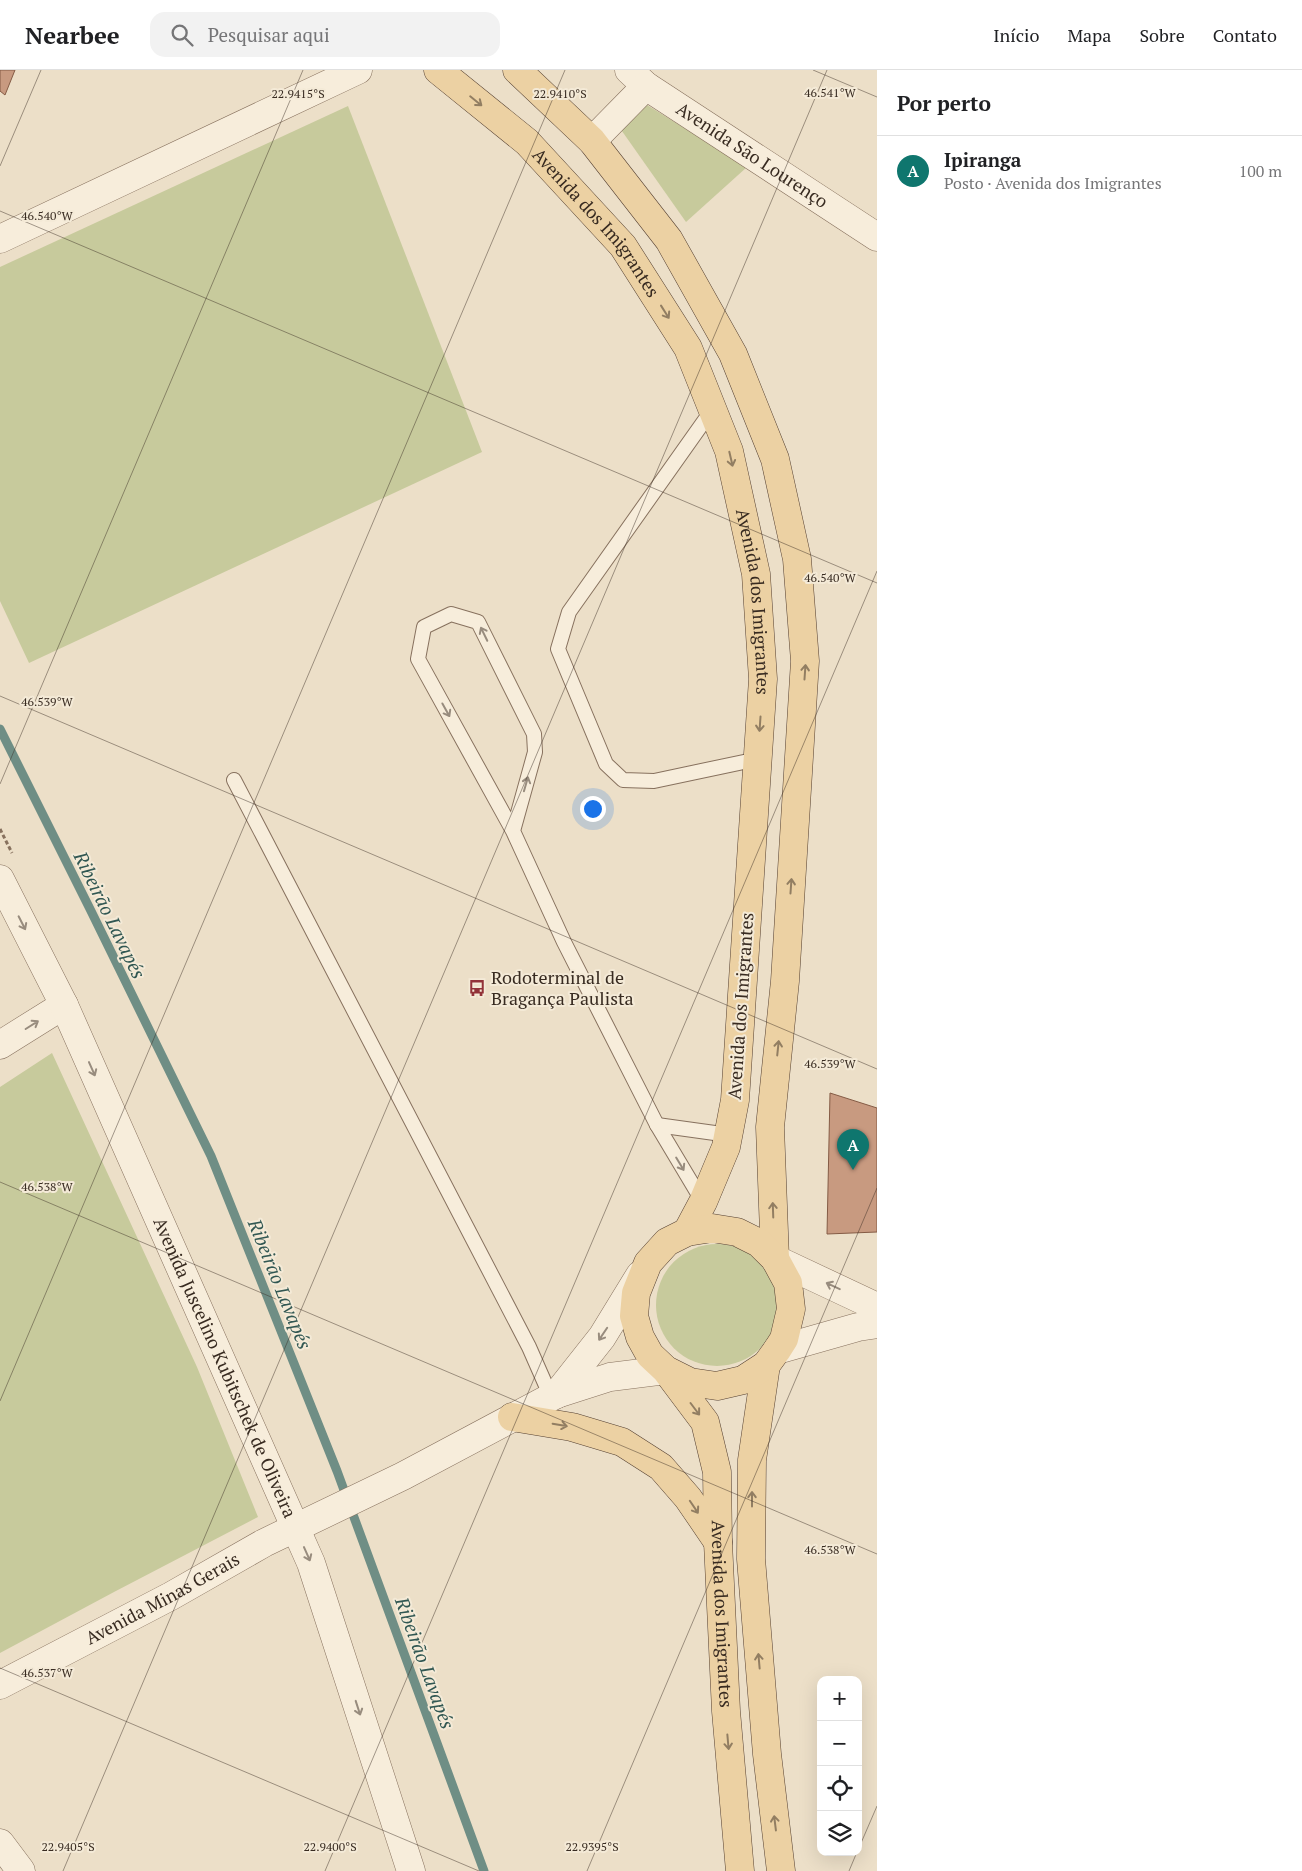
<!DOCTYPE html>
<html lang="pt">
<meta charset="utf-8">
<style>
:root{--surface:#fff;--page:#f2f2f2;--text:#202124;--muted:#757577;--line:#e0e0e0;--accent:#0f766e}
body{margin:0;font-family:"PT Serif",serif;background:var(--page);color:var(--text)}
.controls{position:absolute;right:15px;bottom:15px;display:grid;overflow:hidden;border-radius:10px;box-shadow:0 5px 20px #0002}
.controls button{width:45px;height:45px;display:grid;place-items:center;padding:0;border:0;border-bottom:1px solid var(--line);background:var(--surface);color:var(--text);font:25px sans-serif}
.you{position:absolute;left:592px;top:738px;width:18px;height:18px;margin:-12px;border:4px solid #fff;border-radius:50%;background:#1a73e8;box-shadow:0 0 0 8px #1a73e833}
.badge{display:grid;place-items:center;width:32px;height:32px;border-radius:50%;background:var(--accent);color:#fff;font-size:16px;font-weight:700}
.pin{position:absolute;translate:-50% -41px;filter:drop-shadow(0 1px 2px #0008)}
.pin::after{content:'';position:absolute;top:26px;width:18px;height:15px;background:inherit;clip-path:polygon(0 0,100% 0,50% 100%)}
.list{margin:0;padding:0;list-style:none}
h2{display:flex;justify-content:space-between;align-items:center;height:65px;margin:0;padding:0 20px;font-size:21px}
h2 small{font-size:16px;font-weight:400;color:var(--muted)}
.list li{display:grid;grid-template-columns:32px 1fr auto;gap:15px;align-items:center;box-sizing:border-box;height:70px;padding:0 20px;border-top:1px solid var(--line)}
.list b{display:block;font-size:19px;white-space:nowrap}
.list p{margin:0;font-size:16px;white-space:nowrap;color:var(--muted)}
.list em{font-size:16px;font-style:normal;color:var(--muted)}
.icon{flex:none;width:28px;height:28px;fill:none;stroke:currentColor;stroke-width:2;stroke-linecap:round;stroke-linejoin:round}
.map{position:relative;flex:none;width:877px;height:1801px;overflow:hidden}
header{display:flex;align-items:center;gap:30px;box-sizing:border-box;height:70px;padding:0 25px;background:var(--surface);border-bottom:1px solid var(--line)}
header strong{font-size:24px}
nav{display:flex;gap:28px;margin-inline-start:auto;font-size:18px}
.search{width:350px;height:45px;background:var(--page);display:flex;align-items:center;gap:12px;box-sizing:border-box;padding:0 18px;border-radius:15px;color:var(--muted);font-size:19px}
main{display:flex}
aside{flex:1;background:var(--surface)}
.map>svg:first-child{display:block}
.green{fill:#c7ca9c}
.lines{fill:none;stroke-linecap:round;stroke-linejoin:round}
.stream{stroke:#6f8e85;stroke-width:9}
.building{fill:#c89a80;stroke:#845b45}
.service-casing{stroke:#87715e;stroke-width:16}
.minor-casing{stroke:#87715e;stroke-width:29}
.tertiary-casing{stroke:#87715e;stroke-width:29}
.primary-casing{stroke:#554032;stroke-width:29}
.path{stroke:#87715e;stroke-width:3;stroke-dasharray:4 2.5;stroke-linecap:butt}
.service{stroke:#f7eddb;stroke-width:14}
.minor{stroke:#f7eddb;stroke-width:28}
.tertiary{stroke:#f7eddb;stroke-width:28}
.primary{stroke:#ecd1a3;stroke-width:28}
.oneway{stroke:#927e62}
.oneway2{stroke:#988c7e}
.ticks{fill:none;stroke:#382b21;stroke-width:1;stroke-opacity:0.45}
.labels{text-anchor:middle;stroke-width:4;stroke-linejoin:round;paint-order:stroke}
.street-label{font-size:18px;fill:#382b21;stroke:#f4ead7}
.poi-label{font-size:18px;fill:#382b21;stroke:#f4ead7;text-anchor:start}
.water-label{font-size:19px;font-style:italic;fill:#315752;stroke:#f4ead7}
.ticks-label{font-size:12px;text-anchor:middle;fill:#382b21;stroke:#f4ead7;stroke-width:4;stroke-linejoin:round;paint-order:stroke}
</style>
<header>
<strong>Nearbee</strong>
<div class="search"><svg class="icon" aria-label="search" viewBox="0 0 24 24"><circle cx="10" cy="10" r="6"/><path d="M15 15l6 6"/></svg>Pesquisar aqui</div>
<nav><a>Início</a><a>Mapa</a><a>Sobre</a><a>Contato</a></nav>
</header>
<main>
<div class="map">
<svg width="877" height="1801" viewBox="0 0 877 1801">
<rect width="100%" height="100%" fill="#ecdfc8"/>
<!-- green -->
<g class="green">
<polygon points="639,30 747,97 686,152 617,54"/>
<polygon points="348,36 482,382 29,593 0,531 0,197"/>
<polygon points="52,983 197,1297 258,1447 114,1522 0,1583 0,1017"/>
<circle cx="717" cy="1235" r="61"/>
</g>
<g class="lines">
<!-- stream -->
<polyline class="stream" points="0,659 91,841 211,1086 337,1401 484,1801"/>
</g>
<!-- building -->
<g class="building">
<polygon points="0,0 15,0 5,25 0,21"/>
<polygon points="830,1023 877,1038 877,1162 827,1164"/>
</g>
<g class="lines">
<!-- service casing -->
<g class="service-casing">
<g id="service">
<polyline points="712,340 569,542 558,579 606,694 623,710 654,711 758,689"/>
<polyline points="234,710 529,1277 551,1327"/>
<polyline points="513,761 535,682 534,664 478,552 451,544 424,557 418,589 513,761 564,872 657,1055 703,1132"/>
<polyline points="657,1055 729,1065"/>
</g>
</g>
<!-- minor casing -->
<g class="minor-casing">
<g id="minor">
<polyline points="0,975 64,935"/>
<polyline points="775,1189 877,1237"/>
<polyline points="777,1280 858,1257 877,1254"/>
<polyline points="0,1773 21,1801"/>
</g>
</g>
<!-- tertiary casing -->
<g class="tertiary-casing">
<g id="tertiary">
<path id="s1" d="M629,0L646,16L877,167"/>
<polyline points="592,71 646,16"/>
<polyline points="0,169 358,0"/>
<path id="s2" d="M0,809L64,935L311,1493L411,1801"/>
<polyline points="557,1324 602,1267 640,1205"/>
<path id="s3" d="M0,1615L171,1526L264,1473L403,1406L557,1324L610,1307L666,1300"/>
</g>
</g>
<!-- primary casing -->
<g class="primary-casing">
<g id="primary">
<path id="s4" d="M438,0L527,72L623,176L688,278L729,381L756,504L763,609L735,1030L726,1077L703,1132L687,1162"/>
<polyline points="517,0 592,71 669,170 733,284 775,389 797,489 805,591 785,911 770,1057 775,1189"/>
<polyline points="766,1295 752,1390 751,1489 767,1684 781,1801"/>
<path id="s5" d="M666,1300L690,1312L717,1316L743,1310L766,1295L777,1280L784,1269L791,1239L788,1213L775,1189L759,1173L737,1162L712,1158L687,1162L667,1172L648,1193L636,1223L634,1246L640,1267L650,1285L666,1300L705,1352L717,1402L718,1472L726,1641L740,1801"/>
<polyline points="512,1347 572,1357 622,1372 661,1397 688,1428 718,1472"/>
</g>
</g>
<!-- path -->
<polyline class="path" points="0,759 12,783"/>
<!-- service -->
<use href="#service" class="service"/>
<!-- minor -->
<use href="#minor" class="minor"/>
<!-- tertiary -->
<use href="#tertiary" class="tertiary"/>
<!-- primary -->
<use href="#primary" class="primary"/>
</g>
<!-- one-way arrows -->
<defs><path id="oneway-shaft" d="M-6 0H5M1.5-3L5.5 0L1.5 3" fill="none" stroke-width="1.6" stroke-linecap="round" stroke-linejoin="round" transform="scale(1.25)"/></defs>
<g class="oneway">
<use href="#oneway-shaft" transform="translate(476 31) rotate(39)"/>
<use href="#oneway-shaft" transform="translate(665 242) rotate(58)"/>
<use href="#oneway-shaft" transform="translate(731 389) rotate(77)"/>
<use href="#oneway-shaft" transform="translate(805 602) rotate(-86)"/>
<use href="#oneway-shaft" transform="translate(760 654) rotate(94)"/>
<use href="#oneway-shaft" transform="translate(791 816) rotate(-86)"/>
<use href="#oneway-shaft" transform="translate(778 978) rotate(-84)"/>
<use href="#oneway-shaft" transform="translate(773 1140) rotate(-92)"/>
<use href="#oneway-shaft" transform="translate(695 1339) rotate(53)"/>
<use href="#oneway-shaft" transform="translate(560 1355) rotate(10)"/>
<use href="#oneway-shaft" transform="translate(752 1429) rotate(-90)"/>
<use href="#oneway-shaft" transform="translate(694 1437) rotate(56)"/>
<use href="#oneway-shaft" transform="translate(759 1591) rotate(-95)"/>
<use href="#oneway-shaft" transform="translate(728 1672) rotate(85)"/>
<use href="#oneway-shaft" transform="translate(775 1753) rotate(-97)"/>
</g>
<g class="oneway2">
<use href="#oneway-shaft" transform="translate(484 564) rotate(-116)"/>
<use href="#oneway-shaft" transform="translate(446 640) rotate(61)"/>
<use href="#oneway-shaft" transform="translate(526 714) rotate(-74)"/>
<use href="#oneway-shaft" transform="translate(22 853) rotate(63)"/>
<use href="#oneway-shaft" transform="translate(32 955) rotate(-32)"/>
<use href="#oneway-shaft" transform="translate(92 999) rotate(66)"/>
<use href="#oneway-shaft" transform="translate(680 1094) rotate(59)"/>
<use href="#oneway-shaft" transform="translate(833 1216) rotate(-155)"/>
<use href="#oneway-shaft" transform="translate(603 1264) rotate(124)"/>
<use href="#oneway-shaft" transform="translate(307 1484) rotate(66)"/>
<use href="#oneway-shaft" transform="translate(358 1638) rotate(72)"/>
</g>
<!-- ticks -->
<path class="ticks" d="M813,0L877,27M0,96L41,0M0,141L877,513M0,626L877,999M0,714L303,0M0,1112L877,1484M0,1331L565,0M0,1598L479,1801M858,1780L877,1736M63,1801L827,0M325,1801L877,501M587,1801L877,1118M849,1801L857,1782"/>
<!-- icons -->
<defs>
<g id="bus-bare" transform="scale(1.35)"><path d="M-5-6H5V4H4V6H2V4H-2V6H-4V4H-5ZM-3.5-4V0h7V-4ZM-3.5 1.2v1.5H-2V1.2ZM2 1.2v1.5H3.5V1.2Z" fill="#923238" stroke="#f4ead7" stroke-width="2.5" paint-order="stroke"/></g>
</defs>
<g fill-rule="evenodd">
<use href="#bus-bare" x="477" y="918"/>
</g>
<g class="labels">
<!-- street labels -->
<g class="street-label">
<text dy="6" stroke="none"><textPath href="#s1" startOffset="150">Avenida São Lourenço</textPath></text>
<text dy="6" stroke="none"><textPath href="#s4" startOffset="221">Avenida dos Imigrantes</textPath></text>
<text dy="6" stroke="none"><textPath href="#s4" startOffset="641">Avenida dos Imigrantes</textPath></text>
<text transform="translate(741 936) rotate(-86)" y="6">Avenida dos Imigrantes</text>
<text dy="6" stroke="none"><textPath href="#s2" startOffset="538">Avenida Juscelino Kubitschek de Oliveira</textPath></text>
<text dy="6" stroke="none"><textPath href="#s3" startOffset="184">Avenida Minas Gerais</textPath></text>
<text dy="6" stroke="none"><textPath href="#s5" startOffset="751">Avenida dos Imigrantes</textPath></text>
</g>
<!-- poi labels -->
<g class="poi-label">
<text x="491" y="914">Rodoterminal de<tspan x="491" dy="21">Bragança Paulista</tspan></text>
</g>
<!-- water labels -->
<g class="water-label">
<text transform="translate(110 845) rotate(64)" y="7">Ribeirão Lavapés</text>
<text transform="translate(280 1214) rotate(68)" y="7">Ribeirão Lavapés</text>
<text transform="translate(425 1593) rotate(70)" y="7">Ribeirão Lavapés</text>
</g>
</g>
<g class="ticks-label">
<text x="830" y="27">46.541°W</text>
<text x="298" y="28">22.9415°S</text>
<text x="560" y="28">22.9410°S</text>
<text x="47" y="150">46.540°W</text>
<text x="830" y="512">46.540°W</text>
<text x="47" y="636">46.539°W</text>
<text x="830" y="998">46.539°W</text>
<text x="47" y="1121">46.538°W</text>
<text x="830" y="1484">46.538°W</text>
<text x="47" y="1607">46.537°W</text>
<text x="68" y="1781">22.9405°S</text>
<text x="330" y="1781">22.9400°S</text>
<text x="592" y="1781">22.9395°S</text>
</g>
</svg>
<div class="controls">
<button>+</button>
<button>−</button>
<button><svg class="icon" aria-label="locate" viewBox="0 0 24 24"><circle cx="12" cy="12" r="6"/><path d="M12 2v4M12 18v4M2 12h4M18 12h4"/></svg></button>
<button><svg class="icon" aria-label="layers" viewBox="0 0 24 24"><path d="M12 4l9 5-9 5-9-5zM3 14l9 5 9-5"/></svg></button>
</div>
<div class="you"></div>
<div class="pin badge" style="left:853px;top:1100px">A</div>
</div>
<aside>
<h2>Por perto<small></small></h2>
<ul class="list">
<li><span class="badge">A</span><div><b>Ipiranga</b><p>Posto · Avenida dos Imigrantes</p></div><em>100 m</em></li>
</ul>
</aside>
</main>
